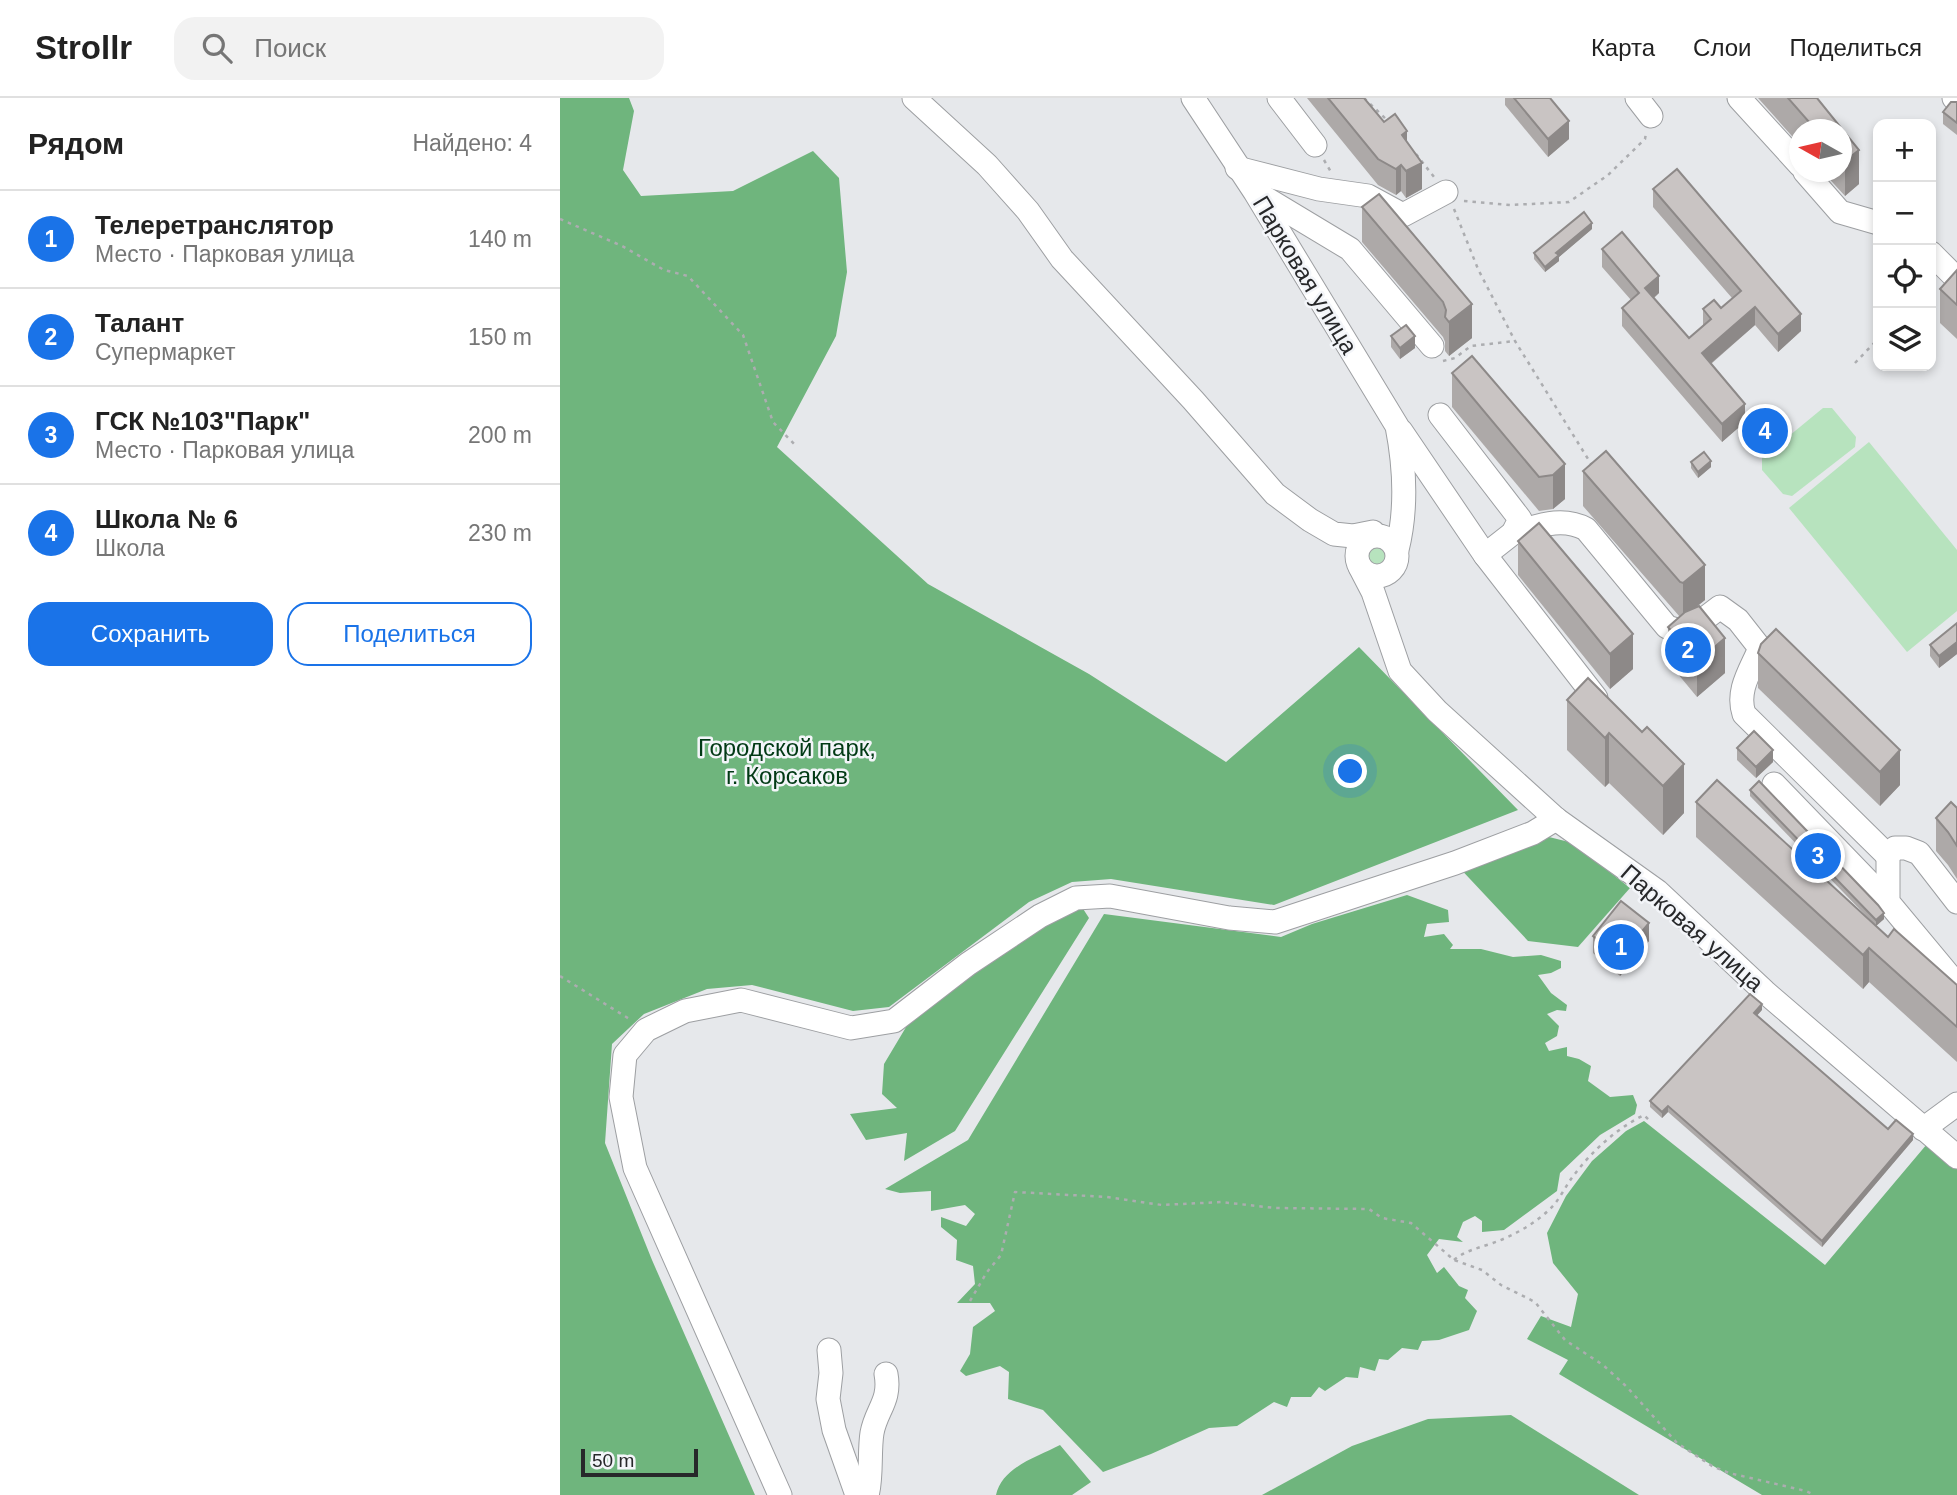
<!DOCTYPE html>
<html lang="ru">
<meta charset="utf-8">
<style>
:root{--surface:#fff;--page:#f2f2f2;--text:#222;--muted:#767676;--line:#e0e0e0;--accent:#1a73e8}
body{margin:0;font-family:Helvetica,sans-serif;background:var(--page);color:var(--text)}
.controls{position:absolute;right:21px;top:21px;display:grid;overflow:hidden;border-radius:14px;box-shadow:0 4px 10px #0003}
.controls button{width:63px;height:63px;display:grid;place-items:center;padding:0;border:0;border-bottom:2px solid var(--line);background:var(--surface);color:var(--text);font:35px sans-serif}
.compass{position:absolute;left:1229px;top:21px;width:63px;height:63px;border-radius:50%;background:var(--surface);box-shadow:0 4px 10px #0003;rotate:278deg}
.scale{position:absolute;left:21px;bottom:18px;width:117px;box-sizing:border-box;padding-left:7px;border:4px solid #27282a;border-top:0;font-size:19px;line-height:24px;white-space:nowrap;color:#27282a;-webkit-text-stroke:5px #f3f5f9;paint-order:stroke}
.you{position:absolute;left:791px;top:674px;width:24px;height:24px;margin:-18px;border:5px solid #fff;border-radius:50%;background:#1a73e8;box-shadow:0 0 0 10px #1a73e833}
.badge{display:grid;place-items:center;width:46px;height:46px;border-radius:50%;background:var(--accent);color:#fff;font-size:23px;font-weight:700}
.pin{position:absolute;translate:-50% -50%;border:4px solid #fff;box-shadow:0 2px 7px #0006}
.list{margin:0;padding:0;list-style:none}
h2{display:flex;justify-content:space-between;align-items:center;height:91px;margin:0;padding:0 28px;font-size:30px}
h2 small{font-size:23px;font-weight:400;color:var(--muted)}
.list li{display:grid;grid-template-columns:46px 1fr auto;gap:21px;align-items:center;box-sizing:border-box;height:98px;padding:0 28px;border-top:2px solid var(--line)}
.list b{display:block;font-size:26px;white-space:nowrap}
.list p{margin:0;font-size:23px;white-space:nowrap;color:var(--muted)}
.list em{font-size:23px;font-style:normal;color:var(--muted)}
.actions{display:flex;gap:14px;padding:21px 28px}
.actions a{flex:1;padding:16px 0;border:2px solid var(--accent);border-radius:21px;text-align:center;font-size:24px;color:var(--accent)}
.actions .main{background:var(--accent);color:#fff}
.icon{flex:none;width:38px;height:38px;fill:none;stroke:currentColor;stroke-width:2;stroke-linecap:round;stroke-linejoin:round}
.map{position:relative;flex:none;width:1397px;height:1397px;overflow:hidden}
header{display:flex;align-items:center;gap:42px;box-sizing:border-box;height:98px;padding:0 35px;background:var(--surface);border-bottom:2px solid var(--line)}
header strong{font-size:33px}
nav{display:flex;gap:38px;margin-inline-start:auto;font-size:24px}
.search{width:490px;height:63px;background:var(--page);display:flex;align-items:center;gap:18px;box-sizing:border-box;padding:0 24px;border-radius:21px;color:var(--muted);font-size:26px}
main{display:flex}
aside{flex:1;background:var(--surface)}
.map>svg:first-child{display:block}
.green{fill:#b7e3be}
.forest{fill:#6fb57d}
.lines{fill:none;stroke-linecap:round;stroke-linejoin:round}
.minor-casing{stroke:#9d9fa2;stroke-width:25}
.path{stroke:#acadb0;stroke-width:2.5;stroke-dasharray:3.5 5;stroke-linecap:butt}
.minor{stroke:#fff;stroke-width:23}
.wall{fill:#ada9a8}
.shaded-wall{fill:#8d8988}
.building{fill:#c9c4c3;stroke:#8d8988;stroke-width:2}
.labels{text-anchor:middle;stroke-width:5;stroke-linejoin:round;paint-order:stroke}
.street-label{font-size:24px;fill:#27282a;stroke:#f3f5f9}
.park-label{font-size:24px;fill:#023a15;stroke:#f3f5f9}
</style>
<header>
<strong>Strollr</strong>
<div class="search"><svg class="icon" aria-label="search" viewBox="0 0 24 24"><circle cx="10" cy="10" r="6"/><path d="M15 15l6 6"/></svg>Поиск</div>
<nav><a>Карта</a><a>Слои</a><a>Поделиться</a></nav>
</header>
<main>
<aside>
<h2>Рядом<small>Найдено: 4</small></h2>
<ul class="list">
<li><span class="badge">1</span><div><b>Телеретранслятор</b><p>Место · Парковая улица</p></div><em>140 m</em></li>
<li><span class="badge">2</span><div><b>Талант</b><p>Супермаркет</p></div><em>150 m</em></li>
<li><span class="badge">3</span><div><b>ГСК №103&quot;Парк&quot;</b><p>Место · Парковая улица</p></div><em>200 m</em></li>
<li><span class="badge">4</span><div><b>Школа № 6</b><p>Школа</p></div><em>230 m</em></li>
</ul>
<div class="actions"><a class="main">Сохранить</a><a>Поделиться</a></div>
</aside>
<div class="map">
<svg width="1397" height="1397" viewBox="0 0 1397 1397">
<rect width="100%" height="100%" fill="#e6e8eb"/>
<!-- green -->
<g class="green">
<polygon points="1263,310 1272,310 1296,339 1295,349 1232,398 1223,396 1202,372 1202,360"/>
<polygon points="1309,344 1397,452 1397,513 1347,554 1229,410"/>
<circle cx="817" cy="457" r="12"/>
</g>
<!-- forest -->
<g class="forest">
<polygon points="0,0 69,0 74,13 63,72 81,98 173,93 253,53 279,80 287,174 276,238 217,349 368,486 529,576 666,664 799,549 958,712 714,807 551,781 512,784 469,804 329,909 293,913 192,887 147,891 84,916 52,946 45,1045 92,1162 195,1397 0,1397"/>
<polygon points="973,735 1013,745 1070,790 1018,849 968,843 895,765"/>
<polygon points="847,797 888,812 889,824 867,826 864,839 884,836 893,847 890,851 921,851 953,859 981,857 1001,863 1001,870 991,875 978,877 991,895 1007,907 1006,913 997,912 987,916 999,928 997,938 985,945 989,953 1007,949 1007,958 1019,961 1031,968 1028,983 1050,999 1073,997 1077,1007 1075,1016 1040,1037 1000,1075 997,1093 944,1132 922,1134 922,1123 915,1118 903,1124 897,1139 903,1144 879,1141 867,1157 877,1175 884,1169 899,1188 908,1192 905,1200 917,1213 909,1232 879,1242 862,1243 858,1252 842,1250 828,1262 819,1261 815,1273 800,1269 798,1280 786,1279 765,1293 759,1289 751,1299 731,1299 727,1309 714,1304 677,1328 649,1330 591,1356 543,1374 483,1312 448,1301 449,1274 440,1268 406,1278 400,1273 410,1256 413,1229 435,1213 430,1205 397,1205 415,1186 413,1168 396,1162 397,1142 381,1129 381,1119 406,1128 415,1116 405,1107 371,1113 371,1093 340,1095 325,1091 408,1042 544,816 721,839 752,826"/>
<polygon points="516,800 529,820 395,1033 344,1063 347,1035 306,1042 290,1016 337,1010 322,996 324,966 364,899"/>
<polygon points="1084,1023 1265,1167 1367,1046 1397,1071 1397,1397 1202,1397 999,1276 1008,1262 967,1241 981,1218 1011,1229 1018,1196 993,1165 987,1135 1006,1098 1032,1063 1066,1033"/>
<polygon points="951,1317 1079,1397 702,1397 792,1348 868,1321"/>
<path d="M500,1347L531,1384L512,1397H436C442,1369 477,1359 500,1347Z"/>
</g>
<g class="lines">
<!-- minor casing -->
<g class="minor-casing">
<g id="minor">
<polyline points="354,0 427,67 468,113 502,161 633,302 715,396 750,422 774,436 793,438 813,434"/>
<path d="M633,0L695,94L837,328C845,369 847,412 837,452"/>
<polyline points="719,0 755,47"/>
<polyline points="1077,0 1091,18"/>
<polyline points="1179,0 1240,67"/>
<polyline points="1394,0 1397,3"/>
<polyline points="677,70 759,91 808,98 843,117 886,94"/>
<polyline points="1245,74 1280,114 1318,125"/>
<polyline points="697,95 790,151 872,248"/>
<polyline points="1371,155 1397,181"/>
<polyline points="880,317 960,421 953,435 925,457"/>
<polyline points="841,333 925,457 1036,600"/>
<path d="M953,435C978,428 1002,418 1026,431L1107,529L1126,535L1160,509L1178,522L1200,550C1191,572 1176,592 1184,616L1328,758"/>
<circle cx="817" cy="458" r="20"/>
<polyline points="800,469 813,494 840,573 877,613 996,721 1097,793 1205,894 1397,1059"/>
<polyline points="1214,686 1328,804"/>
<polyline points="1397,804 1359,755 1346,750 1335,750 1328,758 1328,804 1397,887"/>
<polyline points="1363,1031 1397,1006"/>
<polyline points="269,1252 271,1275 268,1301 274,1332 297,1397"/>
<polyline points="220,1397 75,1070 61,999 65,957 86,932 125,913 181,902 291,930 334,923 408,866 480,818 516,800 550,798 669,820 715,824 895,765 973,735 996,721"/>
<path d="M307,1397C312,1381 309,1353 312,1335C316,1312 331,1303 326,1276"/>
</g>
</g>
<!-- path -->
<g class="path">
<polyline points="804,0 829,24"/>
<polyline points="856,56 874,79"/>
<polyline points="764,62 771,74"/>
<polyline points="904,103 950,107 1009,104 1048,77 1085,41 1086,35"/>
<polyline points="894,111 918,171 955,243 1033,369"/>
<polyline points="0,121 62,148 104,172 128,178 183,237 213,324 236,348"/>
<polyline points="883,263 895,260 911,248 955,243"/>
<polyline points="1295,265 1318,241"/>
<polyline points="0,878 71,922"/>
<path d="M894,1162C906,1152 919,1150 933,1145C953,1138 974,1126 989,1112C998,1104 1004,1091 1011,1081C1030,1055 1054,1032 1084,1017L1089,1022"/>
<polyline points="410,1203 427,1174 441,1157 455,1094 547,1099 602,1107 661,1104 715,1110 809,1111 822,1120 851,1125 894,1162 922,1172 941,1187 975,1204 1005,1242 1043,1267 1067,1289 1117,1345 1152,1368 1169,1375 1246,1393 1254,1397"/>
</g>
<!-- minor -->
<use href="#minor" class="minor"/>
</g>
<!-- wall -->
<g class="wall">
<polygon points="747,0 804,0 824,24 847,44 862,91 846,100 841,93 836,97 818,87"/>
<polygon points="945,0 990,0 1009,41 988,59 945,7"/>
<polygon points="1198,0 1257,0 1299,52 1299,86 1285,98 1263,74 1282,74 1282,32 1240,32 1240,47"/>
<polygon points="1397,4 1397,37 1383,26 1383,14"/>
<polygon points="1093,91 1241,233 1218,254 1195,227 1151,266 1185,324 1162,344 1062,228 1062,210 1071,202 1042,169 1042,151 1099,195 1094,200 1129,240 1143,229 1143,211 1161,210 1172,200 1093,109"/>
<polygon points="802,109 912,240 889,258 885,253 885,244 883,239 802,144"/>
<polygon points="1032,131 999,159 999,163 985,174 974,161 974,155"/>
<polygon points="1397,172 1397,241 1380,225 1380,191"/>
<polygon points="831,238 855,250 840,261 831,249"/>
<polygon points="892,275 1005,366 1005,401 993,411 979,413 892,309"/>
<polygon points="1131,364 1151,369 1138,380 1131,370"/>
<polygon points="1023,373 1145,502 1135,510 1165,575 1137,599 1108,564 1108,529 1120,519 1023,408"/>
<polygon points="958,443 1073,571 1050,591 958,477"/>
<polygon points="1397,525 1397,556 1379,570 1370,558 1370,547"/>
<polygon points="1198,555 1340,687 1320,708 1198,590"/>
<polygon points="1028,580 1124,715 1103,737 1049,685 1045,689 1007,652 1007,602"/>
<polygon points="1177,650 1213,664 1196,680 1177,662"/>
<polygon points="1190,692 1324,821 1316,828 1190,698"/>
<polygon points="1136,704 1397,887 1397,964 1309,884 1303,891 1136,739"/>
<polygon points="1397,710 1397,781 1388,767 1376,753 1376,720"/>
<polygon points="1033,838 1089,843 1060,878 1033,855"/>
<polygon points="1202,912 1197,917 1328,1031 1353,1042 1262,1149 1108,1014 1102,1020 1090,1009 1090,1003"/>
</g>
<!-- shaded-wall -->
<g class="shaded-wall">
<polygon points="1009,23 1009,41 988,59 988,41"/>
<polygon points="847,33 847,60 842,37"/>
<polygon points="1299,52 1299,86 1285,98 1285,63"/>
<polygon points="862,65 862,91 846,100 846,73"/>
<polygon points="841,67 841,93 836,97 836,71"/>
<polygon points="1032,125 1032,131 999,159 999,163 985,174 985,169 996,155"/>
<polygon points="1099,178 1099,195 1085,207 1085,190"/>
<polygon points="912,206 912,240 889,258 889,224"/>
<polygon points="1195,209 1195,227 1142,273 1142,255"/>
<polygon points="1241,216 1241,233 1218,254 1218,236"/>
<polygon points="855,238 855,250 840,261 840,250"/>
<polygon points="1185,306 1185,324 1162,344 1162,326"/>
<polygon points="1151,363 1151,369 1138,380 1138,374"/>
<polygon points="1005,366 1005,401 993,411 993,377"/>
<polygon points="1145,467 1145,502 1123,519 1123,485"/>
<polygon points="1073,536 1073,571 1050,591 1050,556"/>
<polygon points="1165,540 1165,575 1137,599 1137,564"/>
<polygon points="1397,544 1397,556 1379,570 1379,558"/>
<polygon points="1049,635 1049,685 1045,689 1045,640"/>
<polygon points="1213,652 1213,664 1196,680 1196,669"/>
<polygon points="1340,652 1340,687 1320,708 1320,674"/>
<polygon points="1124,666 1124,715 1103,737 1103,688"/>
<polygon points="1324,815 1324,821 1316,828 1316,822"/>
<polygon points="1089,825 1089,843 1060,878 1060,860"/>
<polygon points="1309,850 1309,884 1303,891 1303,857"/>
<polygon points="1202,906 1202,912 1194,921 1194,915"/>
<polygon points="1108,1008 1108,1014 1102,1020 1102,1014"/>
<polygon points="1353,1036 1353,1042 1262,1149 1262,1143"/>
</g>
<!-- building -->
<g class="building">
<polygon points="768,0 804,0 824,24 835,16 847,33 842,37 862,65 846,73 841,67 836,71 818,61"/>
<polygon points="954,0 990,0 1009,23 988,41"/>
<polygon points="1228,0 1257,0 1299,52 1285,63 1282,60 1282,32 1256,32"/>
<polygon points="1391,4 1397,4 1397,25 1383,14"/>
<polygon points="1117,71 1241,216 1218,236 1195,209 1142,255 1185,306 1162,326 1062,210 1079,195 1042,151 1062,134 1099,178 1085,190 1129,240 1151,221 1143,211 1154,202 1161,210 1181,193 1093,91"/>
<polygon points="819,96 912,206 889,224 885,219 886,212 883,204 802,109"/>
<polygon points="1024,114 1032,125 996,155 999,157 985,169 974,155"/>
<polygon points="1397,172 1397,207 1380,191"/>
<polygon points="846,227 855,238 840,250 831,238"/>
<polygon points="912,258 1005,366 993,377 979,379 892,275"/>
<polygon points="1046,353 1145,467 1123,485 1120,484 1023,373"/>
<polygon points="1144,354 1151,363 1138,374 1131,364"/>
<polygon points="979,425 1073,536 1050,556 958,443"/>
<polygon points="1139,508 1165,540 1137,564 1108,529 1125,514"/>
<polygon points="1397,525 1397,544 1379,558 1370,547"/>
<polygon points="1216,531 1340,652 1320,674 1198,555 1201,546"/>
<polygon points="1028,580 1082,634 1087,629 1124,666 1103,688 1049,635 1045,640 1007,602"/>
<polygon points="1194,633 1213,652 1196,669 1177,650"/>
<polygon points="1157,682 1328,839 1334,831 1397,887 1397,929 1309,850 1303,857 1136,704"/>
<polygon points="1199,683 1318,807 1324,815 1316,822 1190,692"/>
<polygon points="1391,704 1397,710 1397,748 1388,734 1376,720"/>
<polygon points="1061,803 1089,825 1060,860 1033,838"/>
<polygon points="1190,896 1202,906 1194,915 1328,1031 1336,1022 1353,1036 1262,1143 1108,1008 1102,1014 1090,1003"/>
</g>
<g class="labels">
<!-- street labels -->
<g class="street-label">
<text transform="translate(745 177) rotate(59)" y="8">Парковая улица</text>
<text transform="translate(1132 830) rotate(41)" y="8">Парковая улица</text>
</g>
<!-- park labels -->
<g class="park-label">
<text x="227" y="658">Городской парк,<tspan x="227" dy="28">г. Корсаков</tspan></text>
</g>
</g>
</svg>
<div class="controls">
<button>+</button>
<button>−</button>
<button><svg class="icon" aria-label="locate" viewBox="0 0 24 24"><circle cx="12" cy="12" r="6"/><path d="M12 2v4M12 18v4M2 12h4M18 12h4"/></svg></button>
<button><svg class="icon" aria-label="layers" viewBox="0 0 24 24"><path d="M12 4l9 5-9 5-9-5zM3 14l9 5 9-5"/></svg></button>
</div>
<svg class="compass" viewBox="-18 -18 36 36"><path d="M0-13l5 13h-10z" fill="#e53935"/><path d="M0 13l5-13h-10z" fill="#767676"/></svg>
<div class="scale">50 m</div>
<div class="you"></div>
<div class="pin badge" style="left:1061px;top:849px">1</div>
<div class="pin badge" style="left:1128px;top:552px">2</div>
<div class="pin badge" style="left:1258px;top:758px">3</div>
<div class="pin badge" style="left:1205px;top:333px">4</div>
</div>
</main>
